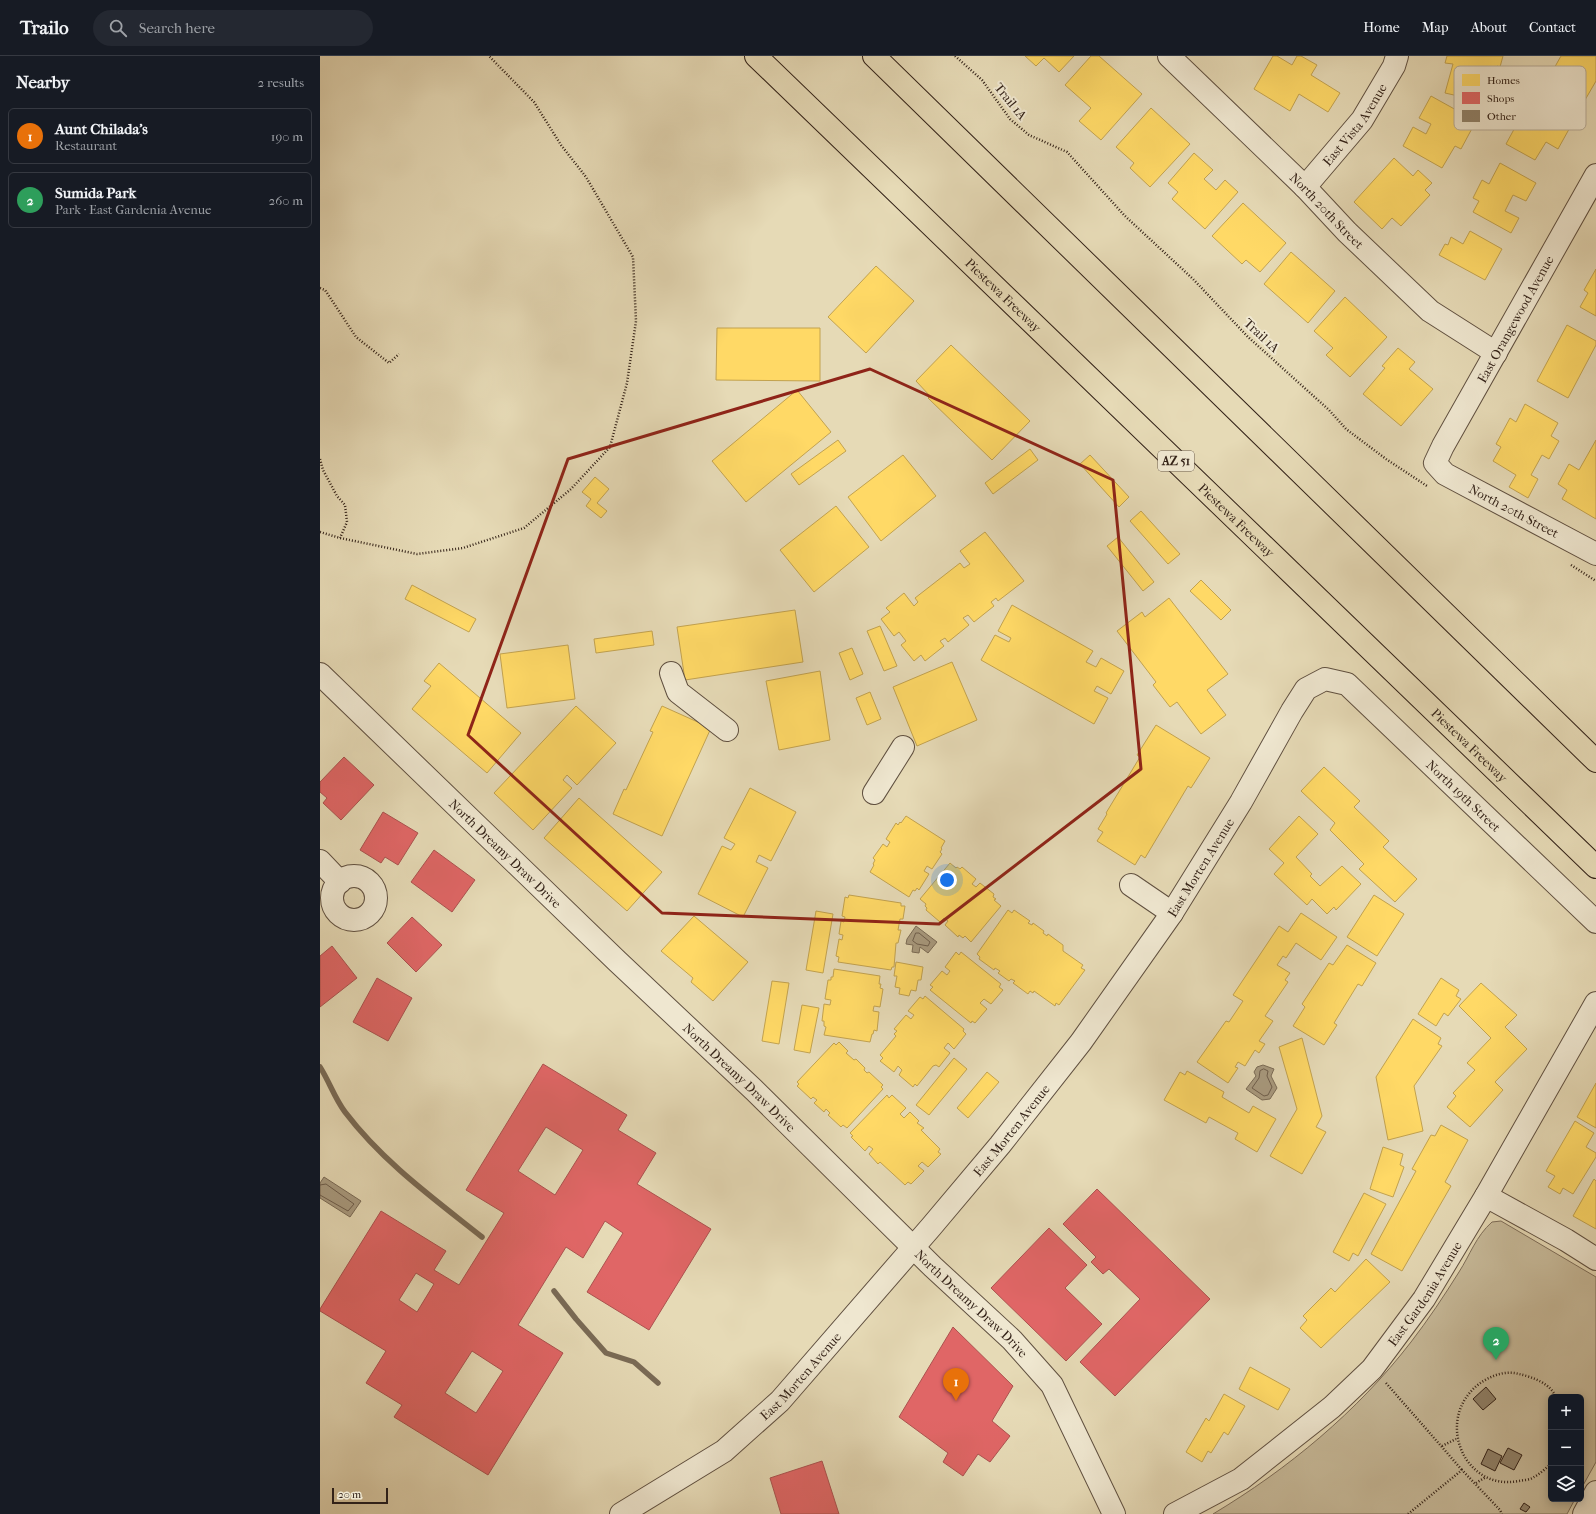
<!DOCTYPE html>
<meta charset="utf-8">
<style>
:root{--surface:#171b24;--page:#242831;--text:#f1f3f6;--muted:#9ea1a6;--line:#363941;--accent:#c59692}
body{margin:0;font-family:"IM FELL French Canon",serif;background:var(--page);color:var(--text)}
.controls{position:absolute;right:12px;bottom:12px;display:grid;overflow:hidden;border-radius:6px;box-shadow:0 2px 10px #0003}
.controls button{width:36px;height:36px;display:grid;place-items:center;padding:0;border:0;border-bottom:1px solid var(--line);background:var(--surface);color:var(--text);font:20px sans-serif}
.scale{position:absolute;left:12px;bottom:10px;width:56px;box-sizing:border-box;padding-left:4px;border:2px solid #332218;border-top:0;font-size:11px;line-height:14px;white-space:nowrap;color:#332218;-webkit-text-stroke:3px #efe7d0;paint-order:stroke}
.you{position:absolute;left:627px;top:824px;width:14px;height:14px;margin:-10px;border:3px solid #fff;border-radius:50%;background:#1a73e8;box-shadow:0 0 0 6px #1a73e833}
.badge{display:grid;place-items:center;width:26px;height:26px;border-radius:50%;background:var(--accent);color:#fff;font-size:13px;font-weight:700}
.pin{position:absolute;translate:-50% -33px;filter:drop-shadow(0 1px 2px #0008)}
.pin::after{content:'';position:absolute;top:21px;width:14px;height:12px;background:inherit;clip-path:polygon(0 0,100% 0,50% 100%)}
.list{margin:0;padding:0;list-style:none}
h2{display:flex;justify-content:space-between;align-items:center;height:52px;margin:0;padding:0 16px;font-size:17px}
h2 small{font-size:13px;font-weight:400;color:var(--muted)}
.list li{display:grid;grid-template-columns:26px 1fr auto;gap:12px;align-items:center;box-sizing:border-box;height:56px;margin:0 8px 8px;padding:0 8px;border:1px solid var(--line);border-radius:6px}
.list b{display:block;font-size:15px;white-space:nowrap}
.list p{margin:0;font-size:13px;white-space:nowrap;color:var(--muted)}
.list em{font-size:13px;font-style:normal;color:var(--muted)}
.icon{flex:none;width:22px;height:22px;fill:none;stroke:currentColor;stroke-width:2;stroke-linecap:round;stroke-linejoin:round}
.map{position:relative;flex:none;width:1276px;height:1458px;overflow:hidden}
header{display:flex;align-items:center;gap:24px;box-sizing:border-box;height:56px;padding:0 20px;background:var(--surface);border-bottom:1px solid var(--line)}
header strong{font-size:19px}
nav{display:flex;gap:22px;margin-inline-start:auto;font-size:14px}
.search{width:280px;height:36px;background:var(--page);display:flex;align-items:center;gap:10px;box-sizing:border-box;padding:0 14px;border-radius:22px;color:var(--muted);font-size:15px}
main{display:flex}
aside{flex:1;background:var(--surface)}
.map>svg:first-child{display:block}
.green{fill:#c8bb9b;stroke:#7e6e5a}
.water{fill:#a99b80;stroke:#7a6b56}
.homes{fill:#ffd966;stroke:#c2a24f}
.shops{fill:#e06666;stroke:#ac524f;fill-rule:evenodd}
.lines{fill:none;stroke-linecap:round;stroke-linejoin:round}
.shore{stroke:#6e5e4c;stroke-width:1}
.stream{stroke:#7a6b56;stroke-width:5.5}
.building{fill:#90826a;stroke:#332218}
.minor-casing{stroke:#605040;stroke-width:24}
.highway-casing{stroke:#332218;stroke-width:24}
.path{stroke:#332218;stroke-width:2.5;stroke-dasharray:1 2;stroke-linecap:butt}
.minor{stroke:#efe7d0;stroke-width:22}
.highway{stroke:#e6dab6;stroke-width:22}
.marked{fill:none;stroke:#8f2418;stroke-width:3;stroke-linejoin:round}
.labels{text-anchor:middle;stroke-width:4;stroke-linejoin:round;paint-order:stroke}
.shield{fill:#efe7d0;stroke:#6b5d4f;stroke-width:1}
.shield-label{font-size:12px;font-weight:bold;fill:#332218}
.street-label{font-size:13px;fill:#332218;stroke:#efe7d0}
.key{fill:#efe7d0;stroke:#b7ac99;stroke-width:1}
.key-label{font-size:11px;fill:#332218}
</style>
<header>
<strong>Trailo</strong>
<div class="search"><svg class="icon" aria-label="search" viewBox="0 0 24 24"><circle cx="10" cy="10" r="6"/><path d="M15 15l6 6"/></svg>Search here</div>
<nav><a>Home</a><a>Map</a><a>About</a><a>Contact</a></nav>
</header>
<main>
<aside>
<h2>Nearby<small>2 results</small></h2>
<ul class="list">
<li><span class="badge" style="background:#e8710a">1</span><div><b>Aunt Chilada's</b><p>Restaurant</p></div><em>190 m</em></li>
<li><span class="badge" style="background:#2e9e5b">2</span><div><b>Sumida Park</b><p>Park · East Gardenia Avenue</p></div><em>260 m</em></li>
</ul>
</aside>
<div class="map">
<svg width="1276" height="1458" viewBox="0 0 1276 1458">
<rect width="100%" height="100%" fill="#e6dab6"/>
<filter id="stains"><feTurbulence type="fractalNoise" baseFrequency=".005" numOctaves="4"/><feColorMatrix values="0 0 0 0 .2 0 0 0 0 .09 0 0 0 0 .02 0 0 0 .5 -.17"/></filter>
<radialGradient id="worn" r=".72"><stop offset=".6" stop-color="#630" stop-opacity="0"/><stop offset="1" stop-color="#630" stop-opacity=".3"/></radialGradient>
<!-- green -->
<path class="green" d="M1181,1165L1276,1221V1406L1261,1433V1341H1231V1443H1255L1247,1458H893C968,1413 1037,1356 1091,1286C1108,1264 1124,1240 1139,1216C1150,1199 1156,1180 1172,1166Z"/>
<!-- water -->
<g class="water">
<polygon points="596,870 617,886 608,897 600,891 599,897 592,896 593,889 586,888 587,883"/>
<polygon points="943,1009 954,1013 951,1020 957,1032 950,1043 942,1044 926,1033 936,1020 934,1016 937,1011"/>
<polygon points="4,1121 41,1145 30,1161 0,1142 0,1127"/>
</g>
<!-- homes -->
<g class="homes">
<polygon points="705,0 754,0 739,16 724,2 716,10"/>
<polygon points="771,0 779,0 822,38 781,84 759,65 771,52 745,29"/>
<polygon points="953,0 957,0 972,9 977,0 981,0 997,9 991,19 1020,37 1008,56 979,38 970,55 934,33"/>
<polygon points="1127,0 1183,0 1180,11 1177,10 1170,36 1159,33 1156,44 1125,37 1133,8 1125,7"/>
<polygon points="1241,0 1276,0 1276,25 1265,44 1228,23"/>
<polygon points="1216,33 1258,57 1238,93 1226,86 1215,104 1186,88"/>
<polygon points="1111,40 1156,65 1141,93 1135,90 1122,112 1083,90 1093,71 1106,78 1111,68 1099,62"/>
<polygon points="831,52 870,88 830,131 810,112 814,107 796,91"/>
<polygon points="874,97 893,114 884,123 896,134 905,124 918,136 885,173 852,143 858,136 848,127"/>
<polygon points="1074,102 1093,120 1098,114 1112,127 1105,134 1110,139 1081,170 1072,162 1062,173 1034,146"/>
<polygon points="1180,107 1216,127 1206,145 1193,139 1185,155 1199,162 1191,177 1153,156 1159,145 1153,142 1162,124 1169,128"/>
<polygon points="923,147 966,187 940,216 926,204 922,208 892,180"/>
<polygon points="1150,175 1182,193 1165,224 1119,199 1125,188 1128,189 1131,181 1143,188"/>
<polygon points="971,196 1015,235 988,267 944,228"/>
<polygon points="556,210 594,245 546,297 508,261"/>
<polygon points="1276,213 1276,260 1260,251 1268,237 1264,234"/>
<polygon points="1025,241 1067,281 1030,321 1006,299 1013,292 994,275"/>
<polygon points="1247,269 1276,285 1276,289 1248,342 1217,325"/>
<polygon points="397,272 500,272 500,325 396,324"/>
<polygon points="631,289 710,365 672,404 608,342 610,340 596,325"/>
<polygon points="1078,292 1095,306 1089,313 1113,333 1081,370 1043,338 1065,312 1062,310"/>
<polygon points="477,334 511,376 426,446 392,405"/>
<polygon points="1205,348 1238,367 1231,380 1239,385 1229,403 1222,399 1211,419 1218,423 1208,442 1189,431 1196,419 1173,405 1181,391 1176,388 1190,362 1196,366"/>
<polygon points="518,384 526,395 479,429 471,418"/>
<polygon points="1276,384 1276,463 1242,443 1247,434 1238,428 1249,408 1259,414"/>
<polygon points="710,393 718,404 673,438 665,427"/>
<polygon points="583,399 616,440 561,485 528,441"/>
<polygon points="770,399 809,441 799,451 760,408"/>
<polygon points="275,421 289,433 277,447 287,455 281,462 266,450 271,443 262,436"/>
<polygon points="516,450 549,491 494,536 460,494"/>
<polygon points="821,455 860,498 848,508 810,465"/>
<polygon points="665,476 704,525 678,545 676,542 671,546 674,550 654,566 648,559 643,562 649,569 628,586 625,582 620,585 624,590 605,605 601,599 594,605 581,589 586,585 579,576 574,580 561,563 570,556 566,552 584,537 594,550 598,546 595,542 640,507 644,512 650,508 640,495"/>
<polygon points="798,481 834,526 823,535 787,490"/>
<polygon points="881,524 911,554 901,564 870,535"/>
<polygon points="92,529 156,563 149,576 85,543"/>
<polygon points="849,542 908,618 887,634 906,659 881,678 857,646 850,651 833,629 836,626 797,575 822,556 825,561"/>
<polygon points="692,549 773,595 766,606 776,611 781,602 804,615 791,638 777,630 774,635 788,642 774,668 661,604 675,579 689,586 691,582 678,575"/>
<polygon points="475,554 483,606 365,624 357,571"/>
<polygon points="560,570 577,610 564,615 547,575"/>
<polygon points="332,575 334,589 276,597 274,583"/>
<polygon points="248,589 255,643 187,652 180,598"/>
<polygon points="532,592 543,618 530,624 519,597"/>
<polygon points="632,606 657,664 597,690 573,631"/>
<polygon points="119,607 201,677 167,717 92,653 111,630 104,625"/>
<polygon points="500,615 510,684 459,694 446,625"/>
<polygon points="550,636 561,663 547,669 536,642"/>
<polygon points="256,650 296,687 257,729 247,719 243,724 252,732 213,774 174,737"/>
<polygon points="342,650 391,672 342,780 293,758 304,733 306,734 333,676 330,675"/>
<polygon points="836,669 890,702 871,732 868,730 825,802 821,799 815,809 777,785 783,776 778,773 787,758 786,757 820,701 817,699"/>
<polygon points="1004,711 1040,745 1034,751 1069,785 1063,791 1097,823 1075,846 1039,813 1044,808 1010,774 1015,767 981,735"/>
<polygon points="430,732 476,756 451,805 439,799 436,806 448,812 423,861 378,838 402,790 411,794 415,788 404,782"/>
<polygon points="259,742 342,816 307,855 224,782"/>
<polygon points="586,760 625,785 621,792 622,793 620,796 622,798 612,813 607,810 604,815 609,818 599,834 597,832 595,835 593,834 589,841 550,816 554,809 553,808 555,804 553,802 563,788 567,791 570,786 566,783 576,767 578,769 580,766 581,767"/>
<polygon points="979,760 998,778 976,801 992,818 990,820 1000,830 1022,810 1041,828 1016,854 1014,851 1007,858 992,843 987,849 954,818 964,807 949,793"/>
<polygon points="630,807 636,812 637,811 640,813 642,811 656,823 652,828 656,831 660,827 674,838 673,841 676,843 674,844 681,850 651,886 645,880 643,882 639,879 638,881 625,869 628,865 624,862 620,866 606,854 607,852 605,850 606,848 600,843"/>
<polygon points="529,839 581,847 581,850 585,850 583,863 580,863 578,874 581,874 578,887 576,887 574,911 572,911 571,914 518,906 519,901 516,900 519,883 522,884 523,879 519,878 521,865 524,866 525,861 522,860 525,841 528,842"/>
<polygon points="1054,839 1084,858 1057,900 1027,881"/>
<polygon points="688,854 692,857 694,854 710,865 708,867 712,869 713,867 724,875 723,877 727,880 728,878 743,889 743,895 763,909 761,912 765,914 739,949 736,947 735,950 714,935 713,937 710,935 708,938 693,927 695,925 691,923 689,925 678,917 680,915 675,912 674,914 659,903 660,901 657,898"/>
<polygon points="496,855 513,858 503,917 486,914"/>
<polygon points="981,857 1017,881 1001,904 976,887 966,902 963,900 957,909 970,917 965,924 968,926 945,960 953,965 939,985 945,988 939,997 935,994 925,1010 918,1006 915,1011 918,1012 908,1027 877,1006 906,965 909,966 923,945 913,939 959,870 968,876"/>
<polygon points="374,860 428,906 393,945 371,926 373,922 341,895"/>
<polygon points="1027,889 1056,907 1042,930 1038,928 1014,967 1017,969 1004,989 973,970 985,951 982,948 1009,907 1013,909"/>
<polygon points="636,896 639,899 641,896 681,928 679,931 683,934 671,948 664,943 660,947 667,953 655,967 652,965 651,967 610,934 613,931 610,929 622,915 627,919 630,915 625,911"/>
<polygon points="576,906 603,911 601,924 598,924 596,935 591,934 589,940 579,938 580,932 575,931 577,920 574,920"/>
<polygon points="514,913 560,920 559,928 561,928 560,932 563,933 560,951 554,950 553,955 559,956 557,975 554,974 553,978 552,978 550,986 504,979 506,971 504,970 504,965 502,965 504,948 510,949 511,944 505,943 508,924 511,924 511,921 513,921"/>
<polygon points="1121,922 1139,934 1136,940 1141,943 1128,960 1124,957 1116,970 1098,958"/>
<polygon points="452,925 469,927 459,988 442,985"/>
<polygon points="1161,927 1197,959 1185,971 1207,993 1175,1026 1183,1034 1150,1071 1127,1051 1136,1040 1133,1037 1155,1014 1147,1007 1171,982 1139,950"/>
<polygon points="605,940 644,973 643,975 646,978 634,993 628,987 624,992 630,997 619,1011 616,1009 613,1010 597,1030 595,1028 593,1031 579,1019 582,1014 578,1010 574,1016 560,1005 563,1002 560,999 576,980 574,978 577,975 574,973 586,959 591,963 594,959 588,955 600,941 603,943"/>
<polygon points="482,949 499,952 490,997 474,994"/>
<polygon points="1093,963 1121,982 1118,988 1122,990 1094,1030 1103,1075 1068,1084 1056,1021"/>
<polygon points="982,982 1002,1060 996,1071 1006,1076 982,1118 950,1100 977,1053 959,991"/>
<polygon points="519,986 528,995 526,997 534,1004 536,1003 545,1012 544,1014 547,1017 549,1016 563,1029 561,1031 563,1033 527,1072 523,1069 521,1071 508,1059 510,1057 506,1053 504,1056 494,1047 497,1044 493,1041 491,1043 477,1030 479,1028 477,1026 514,987 516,989"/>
<polygon points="634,1002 647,1013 609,1059 596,1049"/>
<polygon points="867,1015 904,1036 902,1041 929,1057 933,1050 956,1063 937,1096 915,1083 918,1077 889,1061 886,1067 844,1044 860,1016 865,1019"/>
<polygon points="667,1016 679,1026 648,1062 637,1052"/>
<polygon points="1276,1027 1276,1072 1257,1061"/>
<polygon points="567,1039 569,1042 572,1039 586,1052 580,1058 584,1062 590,1056 599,1065 597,1067 604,1072 601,1074 620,1093 618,1096 621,1098 608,1111 602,1106 598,1110 604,1115 591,1128 588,1126 585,1129 560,1106 558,1108 549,1098 553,1093 549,1090 545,1095 531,1081 533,1080 530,1077"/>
<polygon points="1255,1065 1274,1077 1266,1091 1276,1097 1276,1101 1253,1138 1243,1132 1240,1138 1228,1131 1235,1120 1226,1115"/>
<polygon points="1121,1069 1148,1084 1125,1126 1131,1130 1082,1215 1051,1198 1096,1115 1092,1113 1111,1079 1115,1080"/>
<polygon points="1063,1091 1083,1098 1080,1109 1084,1111 1073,1141 1050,1133"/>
<polygon points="1274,1123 1276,1125 1276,1173 1253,1160"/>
<polygon points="1044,1137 1066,1148 1038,1200 1033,1197 1029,1205 1013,1196"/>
<polygon points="1046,1203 1070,1226 1001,1292 980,1272 987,1264 983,1260 1011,1232 1015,1236"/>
<polygon points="930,1311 970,1333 958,1354 919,1333"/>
<polygon points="904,1338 925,1350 908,1379 904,1376 891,1397 888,1395 882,1406 866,1396 886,1362 889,1365"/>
</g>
<!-- shops -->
<g class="shops">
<polygon points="24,701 54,729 21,764 3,747 7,742 0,736 0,726"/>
<polygon points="63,756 98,777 78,809 65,801 61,807 40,794"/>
<polygon points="114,794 155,824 132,856 91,826"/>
<polygon points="92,861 122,889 96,916 67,887"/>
<polygon points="12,890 37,922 0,951 0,900"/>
<polygon points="57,922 92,942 68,985 33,966"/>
<path d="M223,1008L307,1059L298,1074L336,1097L317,1128L391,1173L329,1274L267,1236L303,1177L285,1165L263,1202L246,1191L198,1269L243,1297L168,1419L74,1361L82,1349L46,1327L66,1295L0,1255V1253L61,1155L126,1195L114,1214L139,1229L184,1157L146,1134ZM226,1071L263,1094L235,1139L198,1115ZM96,1217L114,1228L97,1256L79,1244ZM152,1295L183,1315L156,1357L125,1337Z"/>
<polygon points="777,1133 890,1243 795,1340 760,1306 820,1243 789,1213 783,1218 771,1206 776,1201 743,1168"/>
<polygon points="729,1172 767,1209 745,1232 782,1268 746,1305 671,1232"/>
<polygon points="633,1271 693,1330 672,1365 690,1380 670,1406 658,1398 643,1420 623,1406 628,1397 579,1361"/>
<polygon points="502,1405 519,1458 461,1458 450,1422"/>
</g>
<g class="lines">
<!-- shore -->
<g class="shore">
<polygon points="596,877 599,877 610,886 608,890 597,888 593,885"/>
<polygon points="944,1013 948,1015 947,1020 952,1031 948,1039 944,1040 932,1032 939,1022 940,1015"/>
<polyline points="0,1129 6,1128 34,1148 28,1155 0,1139"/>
</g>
<!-- stream -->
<g class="stream">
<path d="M0,1011C9,1025 15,1043 25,1056C63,1106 113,1142 162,1181"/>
<polyline points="234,1235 256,1263 286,1297 314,1306 338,1327"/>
</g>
</g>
<!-- building -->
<g class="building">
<polygon points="1166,1331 1176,1343 1163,1354 1153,1343"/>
<polygon points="1188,1392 1202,1399 1194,1414 1180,1407"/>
<polygon points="1168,1393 1182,1400 1175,1415 1161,1408"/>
<polygon points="1204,1447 1210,1451 1206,1456 1200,1453"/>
</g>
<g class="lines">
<!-- minor casing -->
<g class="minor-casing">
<g id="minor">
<path id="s1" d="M849,0L985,131L1027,176L1110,255L1176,297"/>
<path id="s2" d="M1276,119L1123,390L1115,407L1125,418L1276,498"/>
<path id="s3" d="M985,131L1042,64L1074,10L1077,0"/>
<polyline points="351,617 358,636 407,674"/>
<path id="s4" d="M0,618L297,905L434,1034L613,1211L692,1284L732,1329L794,1458"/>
<polyline points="554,737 583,691"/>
<polyline points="0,805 20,826"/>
<circle cx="34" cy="842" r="22"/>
<polyline points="811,829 852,857"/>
<polyline points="1166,1140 1246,1184 1276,1203"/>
<path id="s5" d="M301,1458L404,1395L460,1345L611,1171L680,1089L761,986L852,857L921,746L972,655L986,633L1005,623L1027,628L1276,866"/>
<path id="s6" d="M855,1458L921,1423L1012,1351L1052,1313L1104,1243L1166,1140L1276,947"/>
<polyline points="1264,1458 1276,1436"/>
</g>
</g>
<!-- highway casing -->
<g class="highway-casing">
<g id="highway">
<path id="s7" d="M436,0L1276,811"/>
<polyline points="554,0 1276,705"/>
</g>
</g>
<!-- path -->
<g class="path">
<polyline points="635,0 662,24 690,63 709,79 747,96 805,160 873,223 928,281 1009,354 1026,373 1066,403 1107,430"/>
<polyline points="0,232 5,234 36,281 69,307 79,298"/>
<polyline points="0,403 3,414 17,440 25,449 27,466 20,482"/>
<polyline points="0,476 20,482 97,498 143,492 204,472 251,433 290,391 307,327 316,265 313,201 266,121 241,89 214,46 169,0"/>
<polyline points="1251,509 1276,525"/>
<polyline points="1066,1327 1142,1414"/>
<polyline points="1122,1390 1136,1383"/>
<path d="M1231,1408C1226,1412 1220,1418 1214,1421C1210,1424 1204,1424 1199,1425C1143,1436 1114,1362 1159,1328C1170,1320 1185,1314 1199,1318C1212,1321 1230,1327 1236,1341"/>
<polyline points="1156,1427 1166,1421"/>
<polyline points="1088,1458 1142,1414 1180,1454 1182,1458"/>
</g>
<!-- minor -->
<use href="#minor" class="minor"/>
<!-- highway -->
<use href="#highway" class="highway"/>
</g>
<!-- marked area -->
<path class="marked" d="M550,313L793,424L821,713L619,868L342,857L148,679L248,403Z"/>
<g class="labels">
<!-- shield labels -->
<rect class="shield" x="838" y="395" width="36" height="20" rx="3"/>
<g class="shield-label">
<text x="856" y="409">AZ 51</text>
</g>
<!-- street labels -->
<g class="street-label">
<text transform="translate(691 45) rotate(51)" y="5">Trail 1A</text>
<text dy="5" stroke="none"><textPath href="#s3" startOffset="80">East Vista Avenue</textPath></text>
<text dy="5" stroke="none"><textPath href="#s1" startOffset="221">North 20th Street</textPath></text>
<text dy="5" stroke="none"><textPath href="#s7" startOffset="344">Piestewa Freeway</textPath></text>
<text transform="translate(1195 263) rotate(-61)" y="5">East Orangewood Avenue</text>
<text transform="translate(942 279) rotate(43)" y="5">Trail 1A</text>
<text dy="5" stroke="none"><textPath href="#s2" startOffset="423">North 20th Street</textPath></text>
<text dy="5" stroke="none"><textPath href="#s7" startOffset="668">Piestewa Freeway</textPath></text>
<text dy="5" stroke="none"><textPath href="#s7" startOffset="992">Piestewa Freeway</textPath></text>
<text dy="5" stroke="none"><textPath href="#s5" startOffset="1289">North 19th Street</textPath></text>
<text dy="5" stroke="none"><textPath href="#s4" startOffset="258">North Dreamy Draw Drive</textPath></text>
<text dy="5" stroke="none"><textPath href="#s5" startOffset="876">East Morten Avenue</textPath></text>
<text dy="5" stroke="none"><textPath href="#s4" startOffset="582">North Dreamy Draw Drive</textPath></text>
<text dy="5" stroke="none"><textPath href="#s5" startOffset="552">East Morten Avenue</textPath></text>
<text dy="5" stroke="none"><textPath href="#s6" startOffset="338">East Gardenia Avenue</textPath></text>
<text dy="5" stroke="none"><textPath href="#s4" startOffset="906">North Dreamy Draw Drive</textPath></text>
<text dy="5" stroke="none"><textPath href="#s5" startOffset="228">East Morten Avenue</textPath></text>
</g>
</g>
<!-- legend -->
<rect x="1134" y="10" width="132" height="64" rx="6" class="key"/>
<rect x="1142" y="18" width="18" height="12" fill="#ffd966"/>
<rect x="1142" y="36" width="18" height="12" fill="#e06666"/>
<rect x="1142" y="54" width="18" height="12" fill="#90826a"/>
<g class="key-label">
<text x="1167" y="28">Homes</text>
<text x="1167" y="46">Shops</text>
<text x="1167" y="64">Other</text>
</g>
<rect width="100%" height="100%" filter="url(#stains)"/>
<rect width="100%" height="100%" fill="url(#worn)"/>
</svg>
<div class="controls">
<button>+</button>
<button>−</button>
<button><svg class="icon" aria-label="layers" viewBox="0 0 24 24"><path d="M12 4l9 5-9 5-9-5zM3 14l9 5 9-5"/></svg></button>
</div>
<div class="scale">20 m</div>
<div class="you"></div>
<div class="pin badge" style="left:636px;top:1345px;background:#e8710a">1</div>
<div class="pin badge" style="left:1176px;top:1304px;background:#2e9e5b">2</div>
</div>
</main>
